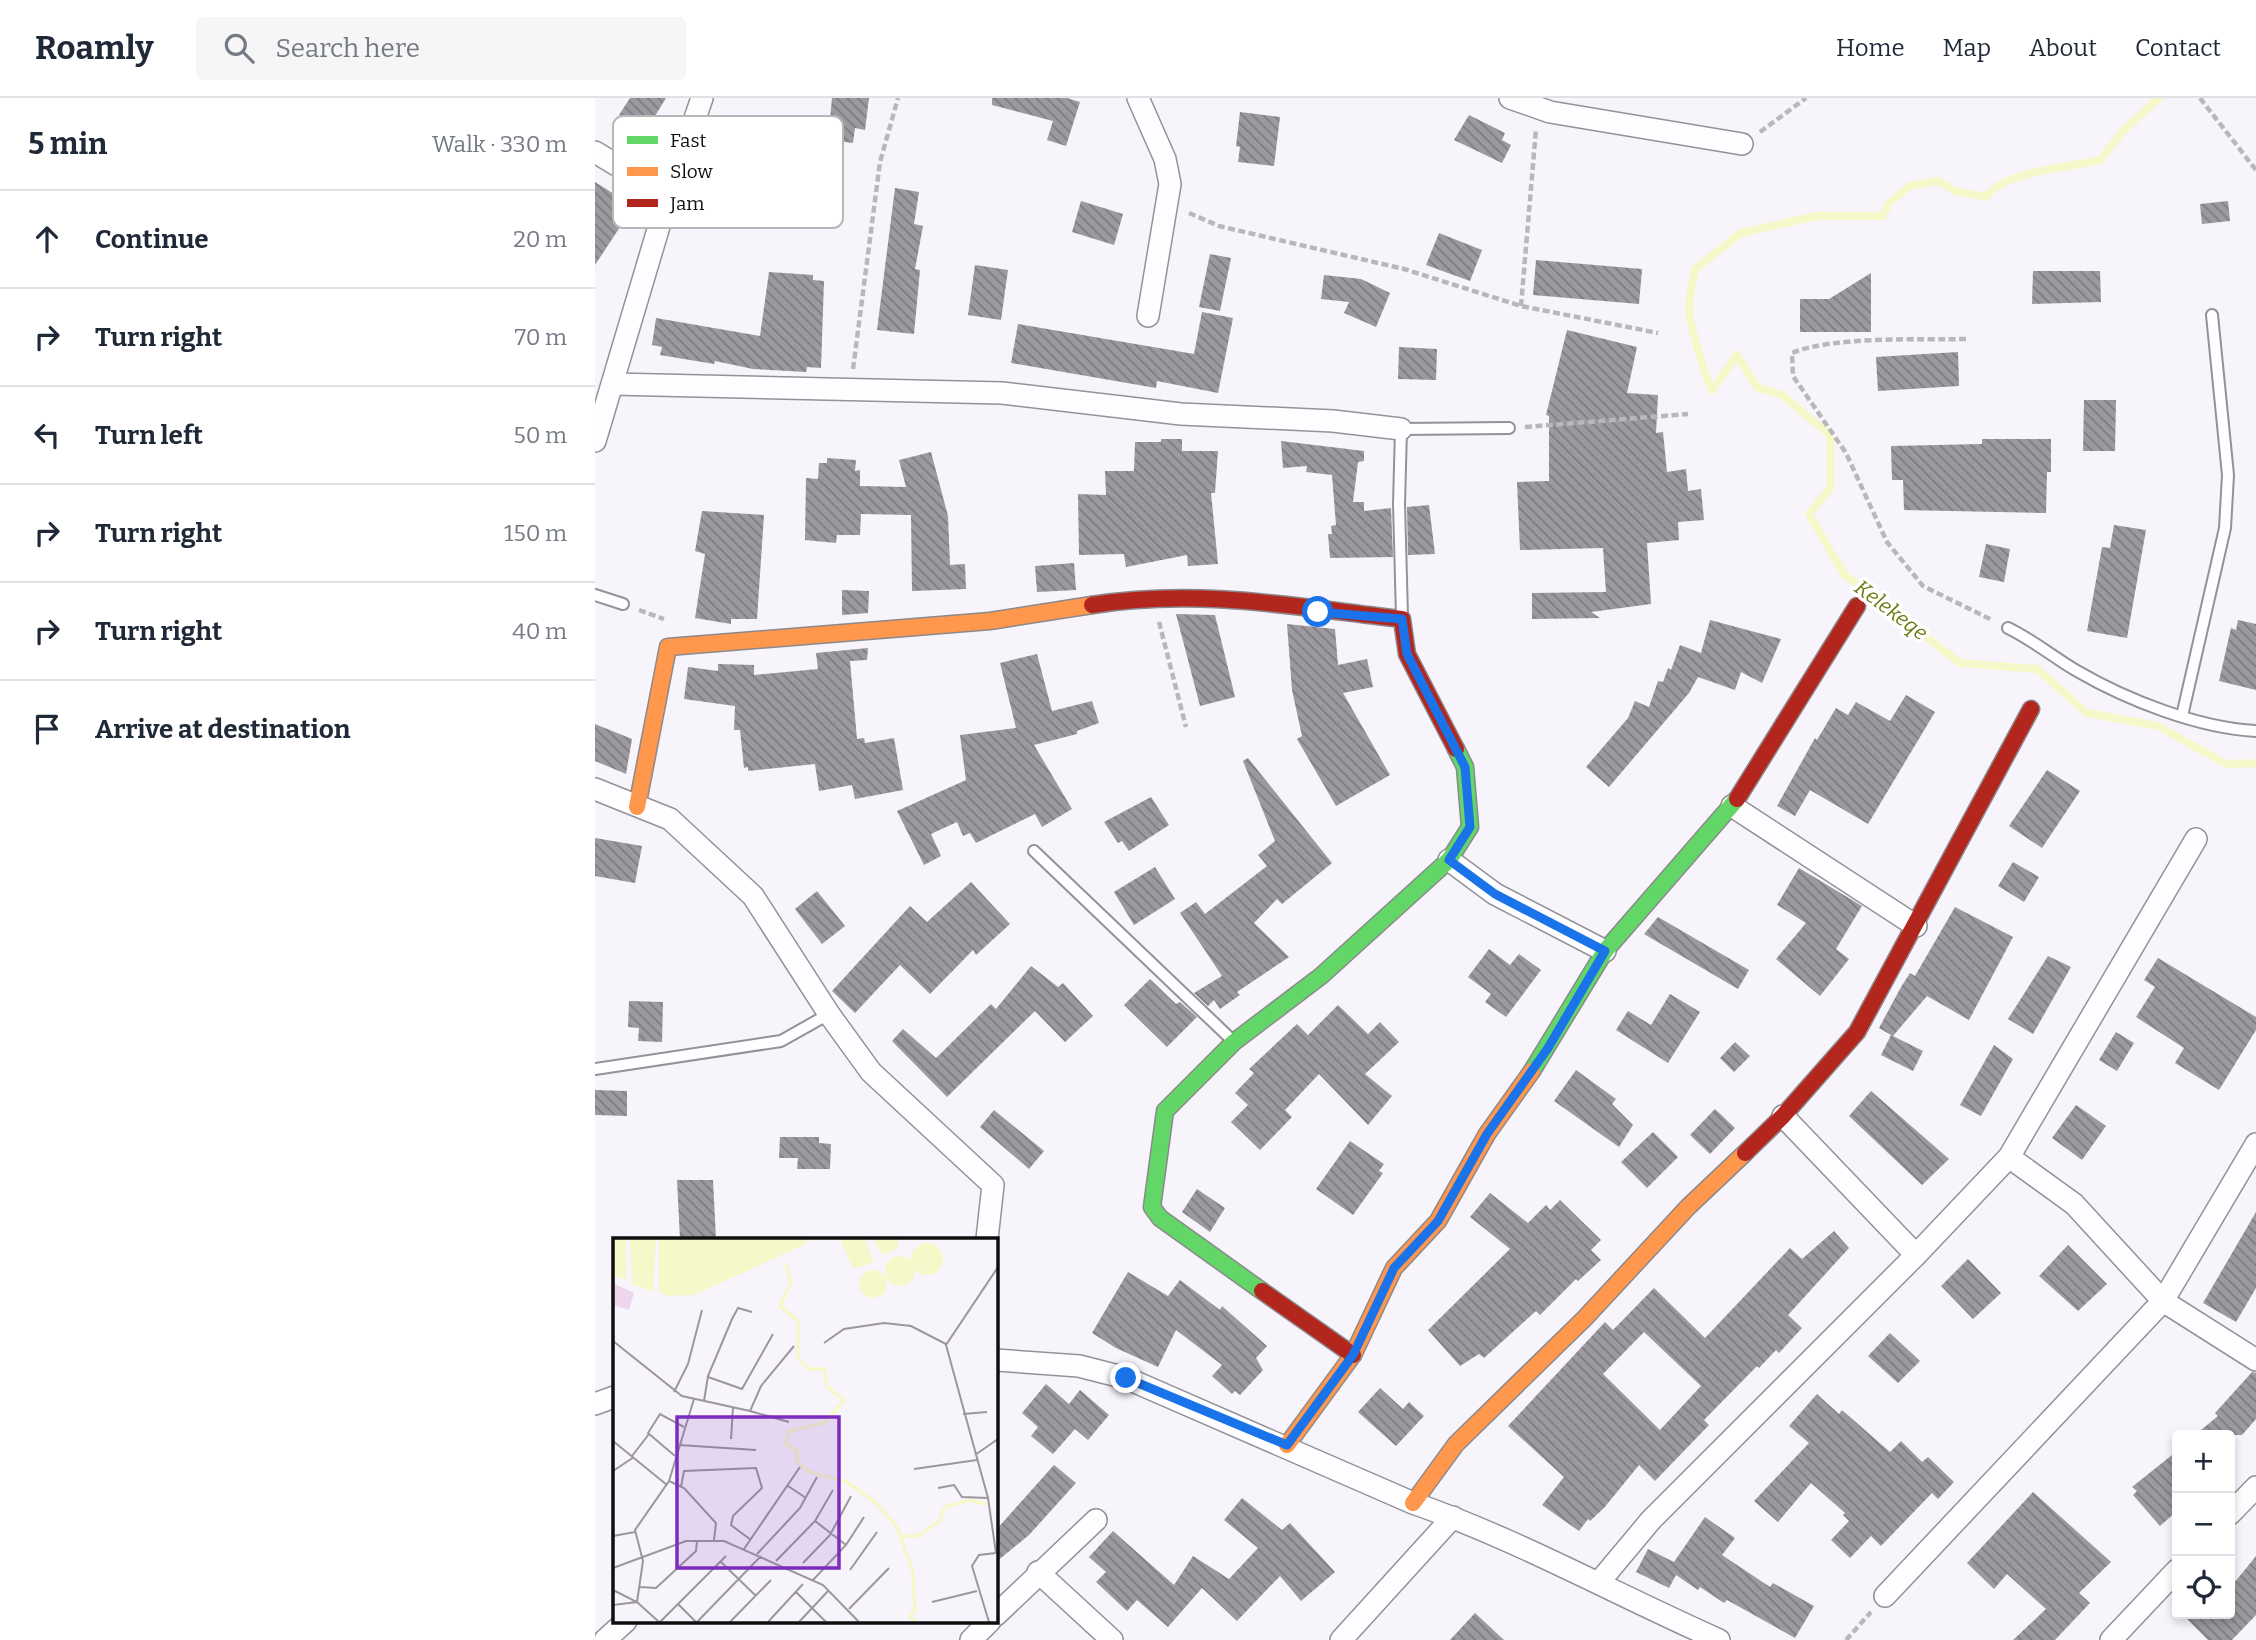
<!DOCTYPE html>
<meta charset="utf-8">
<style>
:root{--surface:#fff;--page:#f6f6f7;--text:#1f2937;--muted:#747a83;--line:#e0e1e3}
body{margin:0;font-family:Bitter,serif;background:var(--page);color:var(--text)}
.controls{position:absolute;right:21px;bottom:21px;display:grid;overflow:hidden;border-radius:7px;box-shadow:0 4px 10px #0003}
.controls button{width:63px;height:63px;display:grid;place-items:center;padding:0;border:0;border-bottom:2px solid var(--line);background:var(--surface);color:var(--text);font:35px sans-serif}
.stop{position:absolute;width:21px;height:21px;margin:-16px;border:5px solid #1a73e8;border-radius:50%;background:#fff}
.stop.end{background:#1a73e8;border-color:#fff;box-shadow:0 2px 7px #0008}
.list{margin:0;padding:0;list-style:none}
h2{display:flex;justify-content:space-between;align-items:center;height:91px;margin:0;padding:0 28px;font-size:30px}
h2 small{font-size:23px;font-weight:400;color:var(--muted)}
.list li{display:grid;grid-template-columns:46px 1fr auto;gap:21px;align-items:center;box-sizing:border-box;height:98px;padding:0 28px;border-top:2px solid var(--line)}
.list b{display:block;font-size:26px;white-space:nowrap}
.list em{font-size:23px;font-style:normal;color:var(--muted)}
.icon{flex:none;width:38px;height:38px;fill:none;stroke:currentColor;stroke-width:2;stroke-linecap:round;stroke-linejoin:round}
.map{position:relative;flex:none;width:1661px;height:1542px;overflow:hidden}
header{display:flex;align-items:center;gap:42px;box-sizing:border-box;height:98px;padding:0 35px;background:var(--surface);border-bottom:2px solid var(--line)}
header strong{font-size:33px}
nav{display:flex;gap:38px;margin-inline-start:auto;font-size:24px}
.search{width:490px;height:63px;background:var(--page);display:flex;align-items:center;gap:18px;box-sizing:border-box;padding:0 24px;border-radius:7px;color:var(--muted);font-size:26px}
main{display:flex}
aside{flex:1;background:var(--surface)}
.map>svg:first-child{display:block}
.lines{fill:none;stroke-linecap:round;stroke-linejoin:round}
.stream{stroke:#f6f8ca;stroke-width:8}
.building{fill:url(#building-back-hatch);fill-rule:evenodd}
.lane-casing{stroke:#949296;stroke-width:14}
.street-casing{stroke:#949296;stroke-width:24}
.fast-casing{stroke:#8b898c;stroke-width:19}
.slow-casing{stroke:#8b898c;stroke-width:19}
.jam-casing{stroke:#8b898c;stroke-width:19}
.path{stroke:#b8b8b9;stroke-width:4.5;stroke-dasharray:7 3.5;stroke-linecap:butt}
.lane{stroke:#fefdff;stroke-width:10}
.street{stroke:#fefdff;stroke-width:21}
.fast{stroke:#63d668;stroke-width:16}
.slow{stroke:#ff974d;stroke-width:16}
.jam{stroke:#b3261e;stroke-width:16}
.route{stroke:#1a73e8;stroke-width:9}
.labels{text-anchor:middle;stroke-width:7;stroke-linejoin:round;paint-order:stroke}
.water-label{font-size:21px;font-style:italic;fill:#6e7a12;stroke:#fff}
.inset-river{fill:none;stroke:#f6f8ca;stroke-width:3.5}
.inset-road{fill:none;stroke:#9b989d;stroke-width:2}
.view{fill:#7b2cbf;fill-opacity:0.15;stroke:#7b2cbf;stroke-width:3.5}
.inset-edge{fill:none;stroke:#0f0f0f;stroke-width:3.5}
.key{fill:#fff;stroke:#b7b7b7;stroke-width:2}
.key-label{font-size:19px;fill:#0f0f0f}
</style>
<header>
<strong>Roamly</strong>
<div class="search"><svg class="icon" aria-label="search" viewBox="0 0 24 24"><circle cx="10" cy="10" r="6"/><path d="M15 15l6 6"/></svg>Search here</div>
<nav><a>Home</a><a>Map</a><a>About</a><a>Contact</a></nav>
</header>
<main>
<aside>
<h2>5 min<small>Walk · 330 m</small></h2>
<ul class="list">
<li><svg class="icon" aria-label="ahead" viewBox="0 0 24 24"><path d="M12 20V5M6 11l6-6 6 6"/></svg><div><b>Continue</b></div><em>20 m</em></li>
<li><svg class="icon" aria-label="right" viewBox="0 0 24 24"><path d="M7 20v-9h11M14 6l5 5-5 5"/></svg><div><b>Turn right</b></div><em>70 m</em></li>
<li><svg class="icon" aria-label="left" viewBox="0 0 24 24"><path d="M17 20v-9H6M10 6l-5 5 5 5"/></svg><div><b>Turn left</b></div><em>50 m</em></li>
<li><svg class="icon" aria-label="right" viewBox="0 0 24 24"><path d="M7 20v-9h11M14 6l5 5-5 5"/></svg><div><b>Turn right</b></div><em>150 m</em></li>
<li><svg class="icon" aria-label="right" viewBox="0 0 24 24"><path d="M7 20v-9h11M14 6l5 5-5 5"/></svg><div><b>Turn right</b></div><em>40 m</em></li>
<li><svg class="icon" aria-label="arrive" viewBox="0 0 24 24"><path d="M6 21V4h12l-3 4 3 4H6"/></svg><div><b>Arrive at destination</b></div></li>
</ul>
</aside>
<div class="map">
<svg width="1661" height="1542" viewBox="0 0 1661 1542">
<defs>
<pattern id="building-back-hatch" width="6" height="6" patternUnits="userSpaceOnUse" patternTransform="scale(1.75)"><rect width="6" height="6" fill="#9c99a0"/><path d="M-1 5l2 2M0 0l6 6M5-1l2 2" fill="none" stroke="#7e7b81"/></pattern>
</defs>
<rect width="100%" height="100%" fill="#f8f4fc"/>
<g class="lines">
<!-- stream -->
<path class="stream" d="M1564,0L1528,33L1505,62C1474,70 1411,72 1391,99L1360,93L1343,83L1315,88L1294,105L1288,118H1221L1146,135L1100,171C1098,184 1094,198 1094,211C1093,222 1111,281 1117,292L1142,257L1162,289L1187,297L1235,337L1236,389L1214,416L1249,476L1365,565L1442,571L1492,615L1563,628L1631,666L1661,665"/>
</g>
<!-- building -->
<g class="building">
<polygon points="35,0 71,0 51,33 24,17"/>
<polygon points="237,0 274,0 270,32 260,30 258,45 233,42"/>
<polygon points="397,0 472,0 485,4 471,48 452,42 458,23 397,7"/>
<polygon points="645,14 685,19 679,68 643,64 645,49 641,48"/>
<polygon points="874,17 910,35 907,42 916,47 907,65 859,42"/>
<polygon points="0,84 35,106 25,120 29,123 0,167"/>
<polygon points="300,90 324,94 319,126 328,128 320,171 325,172 319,236 282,232"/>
<polygon points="486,103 528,116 519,147 477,134"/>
<polygon points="1633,103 1635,123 1607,126 1605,106"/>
<polygon points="844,135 887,152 875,183 831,167"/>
<polygon points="615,156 636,160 625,213 604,209"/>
<polygon points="941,162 1047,171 1044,206 938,197"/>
<polygon points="380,167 413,172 406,222 373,217"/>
<polygon points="1438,173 1505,173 1506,204 1437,206"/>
<polygon points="174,174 218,177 218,182 229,183 226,270 212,269 211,274 158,271 120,263 119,266 65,257 67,249 57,247 61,220 165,238"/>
<polygon points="1276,175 1276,234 1205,234 1205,201 1234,201"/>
<polygon points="729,177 766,181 795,195 781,229 749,215 754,204 726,201"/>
<polygon points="607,214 638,220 623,295 562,283 561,290 416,265 423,226 599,256"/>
<polygon points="972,232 1042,249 1032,295 1063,297 1061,335 1068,334 1072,374 1091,371 1093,393 1106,391 1109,422 1083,424 1084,442 1052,445 1056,506 996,514 1005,520 937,521 937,495 1011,494 1008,450 925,452 922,384 954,383 954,318 951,317"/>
<polygon points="804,249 842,251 841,282 803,281"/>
<polygon points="1363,254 1364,288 1283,293 1281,259"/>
<polygon points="1489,302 1521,302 1520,353 1488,353"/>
<polygon points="566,341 587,341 587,353 623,353 620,395 616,395 623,466 593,468 592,457 531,469 529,456 484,457 483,396 511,397 510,373 539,373 540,344 566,344"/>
<polygon points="1387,341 1456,341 1456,374 1452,374 1451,415 1309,412 1308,382 1297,382 1296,348 1387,346"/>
<polygon points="686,343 769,353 769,363 763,364 758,404 769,404 769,413 796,410 798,459 735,460 733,436 737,436 736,428 741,427 737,377 711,374 712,368 688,370"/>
<polygon points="336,354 353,418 355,467 370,466 371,491 317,493 316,417 266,416 265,437 242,437 241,445 210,442 211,380 223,381 224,365 232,365 232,360 261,362 260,373 265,372 265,388 311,389 304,362"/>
<polygon points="834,407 840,456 813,457 812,409"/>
<polygon points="107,413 169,417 162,521 136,521 136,526 100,520 110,456 100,453"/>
<polygon points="1519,427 1551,432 1532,540 1492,533 1507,449 1515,450"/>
<polygon points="1391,446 1415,451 1409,484 1384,479"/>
<polygon points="479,465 481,492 442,494 440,468"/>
<polygon points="247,492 274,493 273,515 247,517"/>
<polygon points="581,516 620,517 640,599 605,608"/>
<polygon points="1115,522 1186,541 1167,585 1146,574 1140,592 1103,579 1094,595 1014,689 991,669 1033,620 1040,603 1054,609 1063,583 1068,584 1073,570 1076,572 1085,547 1106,555"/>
<polygon points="1643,522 1661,526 1661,592 1624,583 1636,530 1641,532"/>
<polygon points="692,526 740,531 743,567 772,561 778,589 748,595 795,677 741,708 702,641 707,638 697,592"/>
<polygon points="273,550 272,562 255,563 262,641 269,640 270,645 299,640 308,692 260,701 257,687 224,693 220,666 153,673 153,669 149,670 145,632 139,632 140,608 89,601 93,569 123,573 123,566 159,567 159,577 223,571 221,555"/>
<polygon points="442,556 457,613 497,603 504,625 482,633 482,636 439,647 477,711 447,729 440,716 381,745 375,735 368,738 362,724 336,736 346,758 329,767 302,713 371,682 365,637 421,630 405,565"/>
<polygon points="1311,597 1340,614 1273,726 1215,692 1200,718 1182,708 1220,640 1222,642 1241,610 1253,617 1261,604 1295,623"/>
<polygon points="0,626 37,641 31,676 0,663"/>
<polygon points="653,660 737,765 687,806 682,801 659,825 694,859 642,894 645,897 625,911 619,902 613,908 599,895 627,878 585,815 601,804 610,816 672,768 663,757 680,743 648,663"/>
<polygon points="1452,672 1485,693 1447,750 1414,728"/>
<polygon points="556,699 574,727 534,753 527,743 523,745 509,724"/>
<polygon points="0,740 47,748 40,785 0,778"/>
<polygon points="1418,764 1444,779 1429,804 1403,788"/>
<polygon points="560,769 580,801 539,827 519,794"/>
<polygon points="1204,770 1267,808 1241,851 1254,861 1225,898 1181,861 1211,825 1182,807"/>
<polygon points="376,784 415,826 381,857 378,852 335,896 305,867 260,915 237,893 315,808 332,824"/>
<polygon points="222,793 250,828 227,846 200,811"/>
<polygon points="1360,809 1418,839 1374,922 1332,898 1298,938 1328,953 1318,973 1286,957 1296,937 1284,930 1306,889 1315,875 1320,878"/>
<polygon points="1063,819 1154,872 1143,891 1049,836"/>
<polygon points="894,851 915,867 924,856 946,872 911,919 890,904 896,896 873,879"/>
<polygon points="1453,858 1476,869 1438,936 1413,921"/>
<polygon points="1563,860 1661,919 1661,932 1624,992 1580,965 1589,950 1541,919 1560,889 1549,882"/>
<polygon points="436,868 463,889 468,885 498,918 470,944 440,913 352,999 297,943 308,931 341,960 396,906 401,911"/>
<polygon points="555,881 581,906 585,904 602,919 572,949 529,907"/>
<polygon points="1075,896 1105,914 1073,965 1021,932 1033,913 1056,927"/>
<polygon points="34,903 68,904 67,944 43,943 44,930 33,929"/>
<polygon points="743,907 773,936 785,924 804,944 770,976 797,998 773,1027 724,976 690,1012 697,1019 665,1052 636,1024 653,1007 640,995 659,975 654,971 702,926 713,937"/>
<polygon points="1521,934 1539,945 1522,973 1504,962"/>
<polygon points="1140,944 1155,958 1139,974 1125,960"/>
<polygon points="1399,947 1418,961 1386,1018 1365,1007"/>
<polygon points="981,972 1021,1001 1017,1006 1038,1027 1024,1049 959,1003"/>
<polygon points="0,992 32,993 32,1018 0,1017"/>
<polygon points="1276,993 1354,1061 1327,1087 1254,1018"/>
<polygon points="1481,1007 1511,1028 1487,1062 1457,1040"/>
<polygon points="1120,1011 1140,1030 1115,1056 1095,1037"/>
<polygon points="399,1012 449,1053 434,1071 385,1029"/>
<polygon points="1058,1034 1083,1059 1052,1090 1026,1064"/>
<polygon points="185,1039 224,1039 224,1045 236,1046 235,1071 202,1071 203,1060 184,1060"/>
<polygon points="755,1043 789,1066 784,1073 788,1075 758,1117 721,1091"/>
<polygon points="82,1082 118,1082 121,1141 85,1141"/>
<polygon points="602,1091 630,1110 615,1134 587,1114"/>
<polygon points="895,1095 933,1125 951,1107 955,1112 965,1102 1006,1142 996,1152 1006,1162 983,1183 981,1181 945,1217 941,1213 889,1260 884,1256 865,1268 833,1232 915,1151 875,1119"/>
<polygon points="1661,1114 1661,1190 1641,1224 1608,1205"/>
<path d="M1239,1133L1254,1150L1193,1217L1207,1230L1184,1255L1181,1252L1164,1270L1162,1268L1109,1322L1114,1327L1060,1383L1044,1367L1009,1410L995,1423L993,1421L984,1433L947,1407L969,1379L913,1328L1010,1224L1018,1232L1059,1190L1110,1240L1195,1150L1207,1161ZM1049,1234L1106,1288L1065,1332L1008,1276Z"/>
<polygon points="1473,1147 1512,1186 1483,1213 1444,1178"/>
<polygon points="1373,1161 1406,1195 1378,1221 1346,1188"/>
<polygon points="533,1174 573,1198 585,1182 625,1212 627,1208 672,1248 661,1260 668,1272 645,1297 640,1293 637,1296 617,1278 627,1267 581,1232 563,1269 521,1250 497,1235"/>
<polygon points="1295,1235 1325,1263 1303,1285 1273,1258"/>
<polygon points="1657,1274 1661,1275 1661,1321 1647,1337 1600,1337 1623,1318 1620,1315"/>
<polygon points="451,1286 474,1306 485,1292 514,1317 493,1342 480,1331 458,1356 436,1338 443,1329 427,1315"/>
<polygon points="785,1290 808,1311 814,1304 829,1318 801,1348 763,1314"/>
<polygon points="1222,1296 1244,1316 1247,1312 1295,1354 1306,1343 1327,1364 1333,1359 1359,1384 1343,1401 1337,1395 1286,1448 1276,1438 1255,1460 1236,1442 1254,1423 1248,1417 1250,1415 1216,1385 1183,1424 1159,1403 1214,1345 1194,1328"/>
<polygon points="1582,1353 1582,1413 1565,1428 1538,1397 1542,1393 1537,1389"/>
<polygon points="459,1367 481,1385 434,1437 401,1464 401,1432"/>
<polygon points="1438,1394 1516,1464 1484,1495 1495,1505 1460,1542 1418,1542 1451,1511 1412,1476 1399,1491 1372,1465"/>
<polygon points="647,1400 687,1432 695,1425 740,1474 706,1503 685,1478 642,1523 607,1490 573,1529 542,1502 532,1513 501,1484 511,1474 494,1459 518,1433 579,1487 598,1458 634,1481 663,1450 629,1422"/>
<polygon points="1110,1419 1140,1440 1127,1457 1175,1489 1178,1485 1219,1508 1200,1540 1132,1502 1129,1505 1105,1489 1103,1492 1081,1477 1074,1490 1041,1474 1053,1451 1079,1464"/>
<polygon points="1661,1458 1661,1517 1637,1542 1613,1542 1587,1516 1635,1516 1635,1490"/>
<polygon points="880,1515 909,1542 855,1542"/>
</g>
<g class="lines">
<!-- lane casing -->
<g class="lane-casing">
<g id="lane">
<polyline points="0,497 28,506"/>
<polyline points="807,518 804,406 806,331 914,330"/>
<path d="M1413,530C1438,542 1458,559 1482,573C1532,602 1603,630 1661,633"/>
<polyline points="1587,618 1630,430 1633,377 1617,217"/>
<polyline points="439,753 637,942"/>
<polyline points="0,971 186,943 234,916"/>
</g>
</g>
<!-- street casing -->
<g class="street-casing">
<g id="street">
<polyline points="543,0 570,61 575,86 553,218"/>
<polyline points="915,0 955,14 1147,46"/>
<polyline points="0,54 73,98"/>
<polyline points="18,286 407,295 586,316 738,323 806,331"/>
<polyline points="0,343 73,98 107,0"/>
<polyline points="0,691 75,721 158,798 234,916 276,974 398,1087 392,1141"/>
<polyline points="1137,708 1321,828"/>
<polyline points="854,762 900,796 1010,853"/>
<polyline points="1188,1018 1321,1157"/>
<polyline points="1414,1059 1479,1106 1568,1203 1661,1262"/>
<path d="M401,1262L484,1268L531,1280L818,1405C924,1442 1022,1497 1124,1542"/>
<polyline points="0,1306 19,1299"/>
<polyline points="1635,1416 1661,1389"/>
<polyline points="443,1474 517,1542"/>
<polyline points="1005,1483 1056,1422 1321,1157 1414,1059 1601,741"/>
<polyline points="1290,1498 1568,1203 1661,1046"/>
<polyline points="401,1517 501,1422"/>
<polyline points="10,1542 31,1523"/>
<polyline points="376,1542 395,1523"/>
<polyline points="746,1542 858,1419"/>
<polyline points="1516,1542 1582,1472"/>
</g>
</g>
<!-- fast casing -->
<g class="fast-casing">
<g id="fast">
<polyline points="937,973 1010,853 1142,701"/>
<polyline points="667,1193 565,1120 557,1109 570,1013 639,944 726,878 854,762 875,729 870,669 861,651"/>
</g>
</g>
<!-- slow casing -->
<g class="slow-casing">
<g id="slow">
<polyline points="42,709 73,549 395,523 497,507"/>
<polyline points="692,1347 758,1257 799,1170 843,1123 892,1036 937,973"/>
<polyline points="818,1405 861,1346 990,1220 1093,1109 1150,1055"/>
</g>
</g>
<!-- jam casing -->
<g class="jam-casing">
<g id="jam">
<path d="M497,507C603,490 702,509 807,521L812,556L861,651"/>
<polyline points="1142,701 1262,508"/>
<polyline points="1150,1055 1188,1018 1262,934 1436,611"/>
<polyline points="667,1193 758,1257"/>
</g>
</g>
<!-- path -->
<g class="path">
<polyline points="1605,0 1661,72"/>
<polyline points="1165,34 1211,0"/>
<polyline points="594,115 624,128 809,171 926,208 1063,235"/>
<polyline points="926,208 941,31"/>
<path d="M1371,241C1325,242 1238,238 1197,255L1198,278L1251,355L1292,444L1328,488L1397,522"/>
<polyline points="258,271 285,64 303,0"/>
<polyline points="930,329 1093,316"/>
<polyline points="44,512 69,521"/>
<polyline points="564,524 591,629"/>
<polyline points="1251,1542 1276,1514"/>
</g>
<!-- lane -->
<use href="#lane" class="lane"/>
<!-- street -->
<use href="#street" class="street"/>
<!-- fast -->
<use href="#fast" class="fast"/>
<!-- slow -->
<use href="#slow" class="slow"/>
<!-- jam -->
<use href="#jam" class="jam"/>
</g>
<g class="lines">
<!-- route -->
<polyline class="route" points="531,1280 692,1347 758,1257 799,1170 843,1123 892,1036 953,950 1010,853 900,796 854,762 875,729 870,669 812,556 807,521 723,514"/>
</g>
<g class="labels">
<!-- water labels -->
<g class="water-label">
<text transform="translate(1296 512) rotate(37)" y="7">Kelekeqe</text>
</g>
</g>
<!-- overview -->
<g transform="translate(18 1140)">
<rect width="385" height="385" fill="#f8f4fc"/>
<path d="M0,45L21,55L16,72L0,67Z" fill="#ecd7ee"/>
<path d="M0,1H13V41L0,38ZM17,1H43L40,54L19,46ZM46,1H194L193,6L81,57L53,58L46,54ZM252,1L261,24L240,31L227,1ZM259,1H284L286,10L270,17ZM298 21a16 16 0 1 1 32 0a16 16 0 1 1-32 0ZM272 33a15 15 0 1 1 30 0a15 15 0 1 1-30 0ZM246 46a14 14 0 1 1 28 0a14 14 0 1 1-28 0Z" fill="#f6f8ca"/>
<path class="inset-river" d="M173,25L178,44L167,68L185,83V120L195,131H211L214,148L231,163L211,185L176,193L172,206L184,212V224L197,234L234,244L262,264L284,289L300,334L302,371L297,379L303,384M289,298H305L326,283L332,269L357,262L373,266"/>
<path class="inset-road" d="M0,103L69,158L137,173M211,105L231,91L271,85L298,88L333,106M95,139L129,151L160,96M61,154L75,126L89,72M91,163L95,138L119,81L125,70L139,74M350,176L374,174M176,184L137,173L148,148L181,108M118,201L120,169M0,203L54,247M66,207L143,212M362,217L385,201M19,218L36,196M62,218L35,195L47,176L71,189M301,231L364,222M0,233L21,219M56,243L71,250L103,285L101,302M175,248L193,260M68,249L71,233L143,230L149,250L120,278L118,287L138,302M325,250L341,247L349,259L375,260M202,283L233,307M0,298L22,294M131,311L187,229M383,315L375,260L333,107L385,29M144,316L187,270L204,239M107,323L143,358M163,323L202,283L220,252M190,325L217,297L238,258M0,330L73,303H111L210,347L246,384M237,332L264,294M200,342L233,307L251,279M27,349L43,350L83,313L84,303M0,352L24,364L46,384M183,354L213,384M319,364L364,353M65,366L83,384M0,367L24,364L30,323L22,292L56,243L81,161M236,371L276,330M47,384L113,318M84,384L148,318M117,384L158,342M155,384L190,346M186,384L216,352M376,384L359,328L366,317L383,315"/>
<path class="view" d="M64,179H226V330H64Z"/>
<rect width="385" height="385" class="inset-edge"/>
</g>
<!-- legend -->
<rect x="18" y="18" width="230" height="112" rx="10" class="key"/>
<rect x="32" y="38" width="31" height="8" fill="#63d668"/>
<rect x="32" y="69" width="31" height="9" fill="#ff974d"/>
<rect x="32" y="101" width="31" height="8" fill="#b3261e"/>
<g class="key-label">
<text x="75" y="49">Fast</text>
<text x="75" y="80">Slow</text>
<text x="75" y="112">Jam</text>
</g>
</svg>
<div class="controls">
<button>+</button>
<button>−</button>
<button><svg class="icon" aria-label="locate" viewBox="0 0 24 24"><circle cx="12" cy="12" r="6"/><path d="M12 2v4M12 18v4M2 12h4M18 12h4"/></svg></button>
</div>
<div class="stop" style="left:723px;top:514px"></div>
<div class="stop end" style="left:531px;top:1280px"></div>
</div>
</main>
